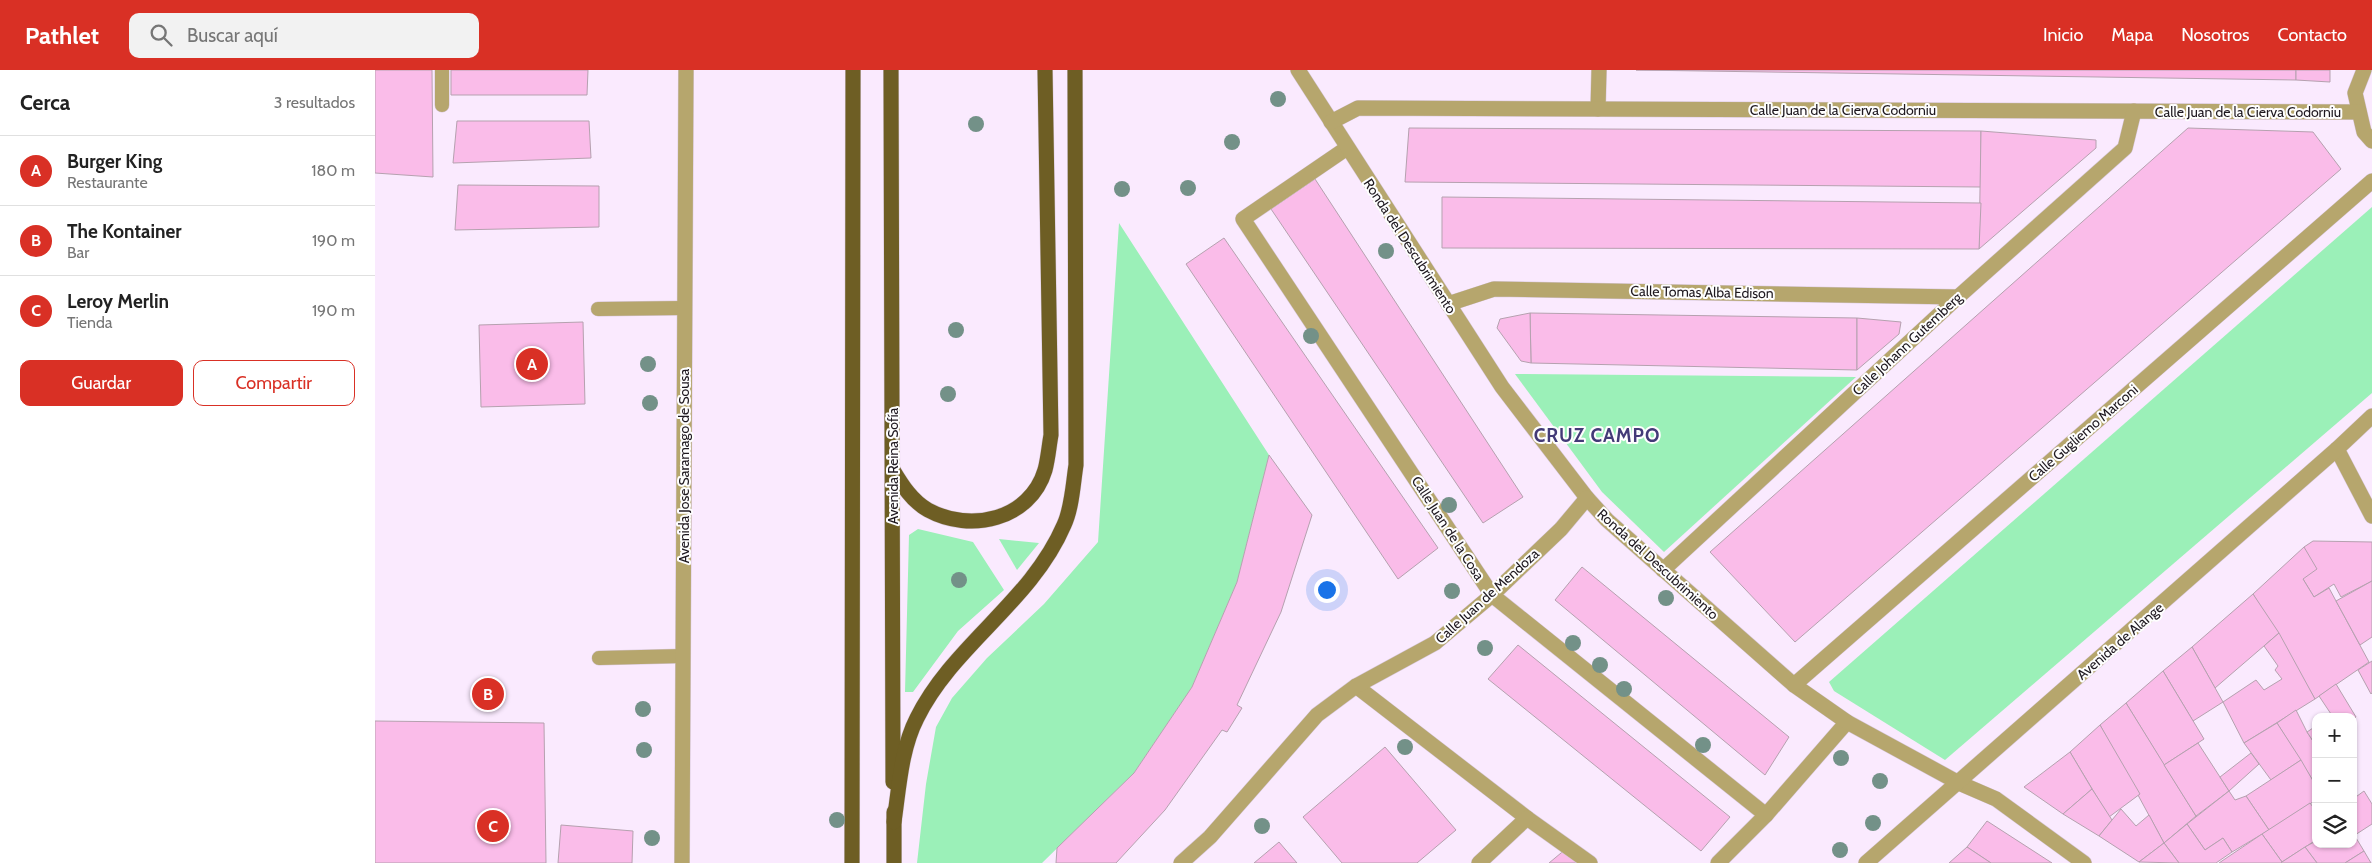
<!DOCTYPE html>
<html lang="es">
<meta charset="utf-8">
<style>
:root{--surface:#fff;--page:#f2f2f2;--text:#222;--muted:#767676;--line:#e0e0e0;--accent:#d93025}
body{margin:0;font-family:Cabin,sans-serif;background:var(--page);color:var(--text)}
.controls{position:absolute;right:15px;bottom:15px;display:grid;overflow:hidden;border-radius:10px;box-shadow:0 1px 4px #0004}
.controls button{width:45px;height:45px;display:grid;place-items:center;padding:0;border:0;border-bottom:1px solid var(--line);background:var(--surface);color:var(--text);font:25px sans-serif}
.you{position:absolute;left:951px;top:519px;width:18px;height:18px;margin:-12px;border:4px solid #fff;border-radius:50%;background:#1a73e8;box-shadow:0 0 0 8px #1a73e833}
.badge{display:grid;place-items:center;width:32px;height:32px;border-radius:50%;background:var(--accent);color:#fff;font-size:16px;font-weight:700}
.pin{position:absolute;translate:-50% -50%;border:2px solid #fff;box-shadow:0 1px 5px #0006}
.list{margin:0;padding:0;list-style:none}
h2{display:flex;justify-content:space-between;align-items:center;height:65px;margin:0;padding:0 20px;font-size:21px}
h2 small{font-size:16px;font-weight:400;color:var(--muted)}
.list li{display:grid;grid-template-columns:32px 1fr auto;gap:15px;align-items:center;box-sizing:border-box;height:70px;padding:0 20px;border-top:1px solid var(--line)}
.list b{display:block;font-size:19px;white-space:nowrap}
.list p{margin:0;font-size:16px;white-space:nowrap;color:var(--muted)}
.list em{font-size:16px;font-style:normal;color:var(--muted)}
.actions{display:flex;gap:10px;padding:15px 20px}
.actions a{flex:1;padding:11px 0;border:1px solid var(--accent);border-radius:10px;text-align:center;font-size:18px;color:var(--accent)}
.actions .main{background:var(--accent);color:#fff}
.icon{flex:none;width:28px;height:28px;fill:none;stroke:currentColor;stroke-width:2;stroke-linecap:round;stroke-linejoin:round}
.map{position:relative;flex:none;width:1997px;height:793px;overflow:hidden}
header{display:flex;align-items:center;gap:30px;box-sizing:border-box;height:70px;padding:0 25px;background:var(--accent);color:#fff}
header strong{font-size:24px}
nav{display:flex;gap:28px;margin-inline-start:auto;font-size:18px}
.search{width:350px;height:45px;background:var(--page);display:flex;align-items:center;gap:12px;box-sizing:border-box;padding:0 18px;border-radius:10px;color:var(--muted);font-size:19px}
main{display:flex}
aside{flex:1;background:var(--surface)}
.map>svg:first-child{display:block}
.green{fill:#9bf0b8}
.building{fill:#fabce9;stroke:#b5a1af}
.lines{fill:none;stroke-linecap:round;stroke-linejoin:round}
.service-casing{stroke:#d7c8da;stroke-width:15}
.pedestrian-casing{stroke:#d7c8da;stroke-width:16}
.minor-casing{stroke:#d7c8da;stroke-width:16}
.tertiary-casing{stroke:#d7c8da;stroke-width:16}
.trunk-casing{stroke:#d7c8da;stroke-width:16}
.service{stroke:#b6a66d;stroke-width:14}
.pedestrian{stroke:#b6a66d;stroke-width:15}
.minor{stroke:#b6a66d;stroke-width:15}
.tertiary{stroke:#b6a66d;stroke-width:15}
.trunk{stroke:#6e5e24;stroke-width:15}
.tree{fill:#739188}
.labels{text-anchor:middle;stroke-width:4;stroke-linejoin:round;paint-order:stroke}
.street-label{font-size:14px;fill:#1e181f;stroke:#fefefe}
.district-label{font-size:19px;font-weight:bold;letter-spacing:1px;fill:#433a77;stroke:#fefefe}
</style>
<header>
<strong>Pathlet</strong>
<div class="search"><svg class="icon" aria-label="search" viewBox="0 0 24 24"><circle cx="10" cy="10" r="6"/><path d="M15 15l6 6"/></svg>Buscar aquí</div>
<nav><a>Inicio</a><a>Mapa</a><a>Nosotros</a><a>Contacto</a></nav>
</header>
<main>
<aside>
<h2>Cerca<small>3 resultados</small></h2>
<ul class="list">
<li><span class="badge">A</span><div><b>Burger King</b><p>Restaurante</p></div><em>180 m</em></li>
<li><span class="badge">B</span><div><b>The Kontainer</b><p>Bar</p></div><em>190 m</em></li>
<li><span class="badge">C</span><div><b>Leroy Merlin</b><p>Tienda</p></div><em>190 m</em></li>
</ul>
<div class="actions"><a class="main">Guardar</a><a>Compartir</a></div>
</aside>
<div class="map">
<svg width="1997" height="793" viewBox="0 0 1997 793">
<rect width="100%" height="100%" fill="#faeafe"/>
<!-- green -->
<g class="green">
<polygon points="1997,137 1997,323 1570,690 1459,621 1454,612"/>
<polygon points="744,153 894,385 862,512 817,617 759,703 667,793 542,793 551,714 561,657 577,628 612,588 669,534 723,472"/>
<polygon points="1140,304 1481,307 1289,482 1227,422"/>
<polygon points="543,459 598,472 629,520 583,561 538,622 530,622 534,465"/>
<polygon points="624,469 664,473 642,500"/>
</g>
<!-- building -->
<g class="building">
<polygon points="0,0 57,0 58,107 0,103"/>
<polygon points="76,0 213,0 212,25 76,25"/>
<polygon points="1261,0 1921,0 1921,10"/>
<polygon points="1921,0 1955,0 1955,12 1921,10"/>
<polygon points="82,51 214,51 216,88 78,93"/>
<polygon points="1034,58 1606,61 1606,117 1030,112"/>
<polygon points="1813,58 1938,62 1966,99 1420,572 1335,482"/>
<polygon points="1606,61 1721,70 1721,78 1604,179"/>
<polygon points="940,109 1148,427 1108,453 896,139"/>
<polygon points="83,115 224,116 224,157 80,160"/>
<polygon points="1067,127 1606,133 1604,179 1067,178"/>
<polygon points="849,168 1063,478 1023,509 811,194"/>
<polygon points="1155,243 1482,248 1482,300 1156,293"/>
<polygon points="1155,243 1156,293 1146,291 1122,258 1125,249"/>
<polygon points="1482,248 1526,252 1524,264 1482,300"/>
<polygon points="208,252 210,334 106,337 104,255"/>
<polygon points="894,385 937,445 906,542 862,635 867,638 852,662 847,660 790,740 741,793 681,793 682,778 759,703 817,617 862,512"/>
<polygon points="1938,471 1997,472 1997,511 1966,527 1959,514 1939,527 1928,509 1929,477"/>
<polygon points="1929,477 1942,499 1928,509 1939,527 1954,518 1994,592 1940,629 1878,524"/>
<polygon points="1207,497 1414,667 1390,705 1180,530"/>
<polygon points="1997,511 1997,567 1985,575 1961,531"/>
<polygon points="1878,524 1904,563 1840,618 1817,577"/>
<polygon points="1904,563 1940,629 1869,673 1848,632 1881,610 1889,620 1907,609 1900,600 1903,596 1889,576"/>
<polygon points="1143,575 1355,747 1326,781 1113,609"/>
<polygon points="1817,577 1848,632 1818,651 1788,601"/>
<polygon points="1997,591 1997,623 1996,624 1983,600"/>
<polygon points="1788,601 1829,669 1789,695 1751,633"/>
<polygon points="1961,614 1981,647 1978,649 1978,647 1958,647 1944,626"/>
<polygon points="1751,633 1821,746 1789,773 1725,655"/>
<polygon points="1921,640 1932,662 1938,671 1941,669 1940,714 1902,653"/>
<polygon points="0,651 169,653 171,793 0,793"/>
<polygon points="1902,653 1926,690 1896,710 1869,673"/>
<polygon points="1725,655 1765,724 1734,747 1695,682"/>
<polygon points="1941,656 1941,669 1938,671 1932,662"/>
<polygon points="1823,673 1854,721 1821,746 1789,695"/>
<polygon points="1010,677 1081,760 1042,793 967,793 928,747"/>
<polygon points="1695,682 1717,719 1688,744 1649,717"/>
<polygon points="1876,683 1884,694 1854,721 1845,707"/>
<polygon points="1926,690 1941,716 1941,730 1894,760 1871,726"/>
<polygon points="1717,719 1737,750 1724,766 1688,744"/>
<polygon points="1854,721 1860,730 1871,726 1894,760 1857,782 1848,768 1830,780 1812,754"/>
<polygon points="1989,721 1997,734 1997,754 1980,765 1978,729"/>
<polygon points="1935,733 1941,741 1941,770 1907,792 1887,764"/>
<polygon points="1746,739 1761,756 1774,745 1789,773 1764,792 1724,766"/>
<polygon points="1612,751 1677,793 1616,793 1592,777"/>
<polygon points="1812,754 1830,780 1848,768 1857,782 1841,793 1804,793 1789,773"/>
<polygon points="186,755 258,761 257,793 183,793"/>
<polygon points="1978,763 1989,781 1970,793 1942,793 1930,777 1941,771 1941,774 1978,774"/>
<polygon points="1887,764 1907,792 1906,793 1844,793"/>
<polygon points="904,772 922,793 879,793"/>
<polygon points="1789,773 1804,793 1764,792"/>
<polygon points="1592,777 1616,793 1574,793"/>
<polygon points="1930,777 1942,793 1906,793 1907,792"/>
<polygon points="1192,778 1204,793 1174,793"/>
<polygon points="1989,781 1996,793 1970,793"/>
</g>
<g class="lines">
<!-- service casing -->
<g class="service-casing">
<g id="service">
<polyline points="67,0 67,35"/>
<polyline points="223,239 309,238"/>
<polyline points="224,588 308,586"/>
</g>
</g>
<!-- pedestrian casing -->
<g class="pedestrian-casing">
<g id="pedestrian">
<polyline points="972,78 868,149 1117,525 1391,745"/>
<polyline points="981,616 1152,748 1215,793"/>
<polyline points="1104,793 1152,748"/>
<polyline points="1343,793 1391,745 1472,652"/>
</g>
</g>
<!-- minor casing -->
<g class="minor-casing">
<g id="minor">
<polyline points="923,0 1127,317 1212,428 1232,450 1419,615 1472,652 1584,713 1621,729 1709,793"/>
<polyline points="1989,0 1980,23 1989,62 1997,71"/>
<polyline points="1223,39 1224,0"/>
<polyline points="956,52 983,38 1984,42"/>
<polyline points="1073,234 1119,219 1583,227"/>
<polyline points="1962,379 1997,446"/>
<polyline points="1288,500 1583,227 1750,78 1759,41"/>
<polyline points="1419,615 1997,111"/>
<polyline points="806,793 835,767 942,645 981,616 1060,573 1117,525 1186,459 1212,428"/>
</g>
</g>
<!-- tertiary casing -->
<g class="tertiary-casing">
<g id="tertiary">
<polyline points="307,793 311,0"/>
<polyline points="1491,793 1962,379 1997,346"/>
</g>
</g>
<!-- trunk casing -->
<g class="trunk-casing">
<g id="trunk">
<polyline points="516,0 518,712"/>
<path d="M518,400C527,415 537,431 553,440C595,463 655,450 670,400C673,389 674,376 676,365L670,0"/>
<polyline points="519,742 519,793"/>
<path d="M519,752C524,718 526,679 542,648C578,575 656,532 689,455C697,438 698,414 701,395L700,0"/>
<polyline points="477,793 478,0"/>
</g>
</g>
<!-- service -->
<use href="#service" class="service"/>
<!-- pedestrian -->
<use href="#pedestrian" class="pedestrian"/>
<!-- minor -->
<use href="#minor" class="minor"/>
<!-- tertiary -->
<use href="#tertiary" class="tertiary"/>
<!-- trunk -->
<use href="#trunk" class="trunk"/>
</g>
<!-- trees -->
<g class="tree">
<circle cx="903" cy="29" r="8"/>
<circle cx="601" cy="54" r="8"/>
<circle cx="857" cy="72" r="8"/>
<circle cx="813" cy="118" r="8"/>
<circle cx="747" cy="119" r="8"/>
<circle cx="1011" cy="181" r="8"/>
<circle cx="581" cy="260" r="8"/>
<circle cx="936" cy="266" r="8"/>
<circle cx="273" cy="294" r="8"/>
<circle cx="573" cy="324" r="8"/>
<circle cx="275" cy="333" r="8"/>
<circle cx="1074" cy="435" r="8"/>
<circle cx="584" cy="510" r="8"/>
<circle cx="1077" cy="521" r="8"/>
<circle cx="1291" cy="528" r="8"/>
<circle cx="1198" cy="573" r="8"/>
<circle cx="1110" cy="578" r="8"/>
<circle cx="1225" cy="595" r="8"/>
<circle cx="1249" cy="619" r="8"/>
<circle cx="268" cy="639" r="8"/>
<circle cx="1328" cy="675" r="8"/>
<circle cx="1030" cy="677" r="8"/>
<circle cx="269" cy="680" r="8"/>
<circle cx="1466" cy="688" r="8"/>
<circle cx="1505" cy="711" r="8"/>
<circle cx="462" cy="750" r="8"/>
<circle cx="1498" cy="753" r="8"/>
<circle cx="887" cy="756" r="8"/>
<circle cx="277" cy="768" r="8"/>
<circle cx="1465" cy="780" r="8"/>
</g>
<g class="labels">
<!-- street labels -->
<g class="street-label">
<text x="1468" y="45">Calle Juan de la Cierva Codorniu</text>
<text x="1873" y="47">Calle Juan de la Cierva Codorniu</text>
<text transform="translate(1035 176) rotate(57)" y="5">Ronda del Descubrimiento</text>
<text transform="translate(1327 222) rotate(1)" y="5">Calle Tomas Alba Edison</text>
<text transform="translate(1532 274) rotate(-43)" y="5">Calle Johann Gutemberg</text>
<text transform="translate(1708 363) rotate(-41)" y="5">Calle Gugliemo Marconi</text>
<text transform="translate(309 396) rotate(-90)" y="5">Avenida Jose Saramago de Sousa</text>
<text transform="translate(518 396) rotate(-90)" y="5">Avenida Reina Sofía</text>
<text transform="translate(1073 458) rotate(57)" y="5">Calle Juan de la Cosa</text>
<text transform="translate(1283 494) rotate(42)" y="5">Ronda del Descubrimiento</text>
<text transform="translate(1112 526) rotate(-42)" y="5">Calle Juan de Mendoza</text>
<text transform="translate(1745 571) rotate(-41)" y="5">Avenida de Alange</text>
</g>
<!-- district labels -->
<g class="district-label">
<text x="1222" y="372">CRUZ CAMPO</text>
</g>
</g>
</svg>
<div class="controls">
<button>+</button>
<button>−</button>
<button><svg class="icon" aria-label="layers" viewBox="0 0 24 24"><path d="M12 4l9 5-9 5-9-5zM3 14l9 5 9-5"/></svg></button>
</div>
<div class="you"></div>
<div class="pin badge" style="left:157px;top:294px">A</div>
<div class="pin badge" style="left:113px;top:624px">B</div>
<div class="pin badge" style="left:118px;top:756px">C</div>
</div>
</main>
